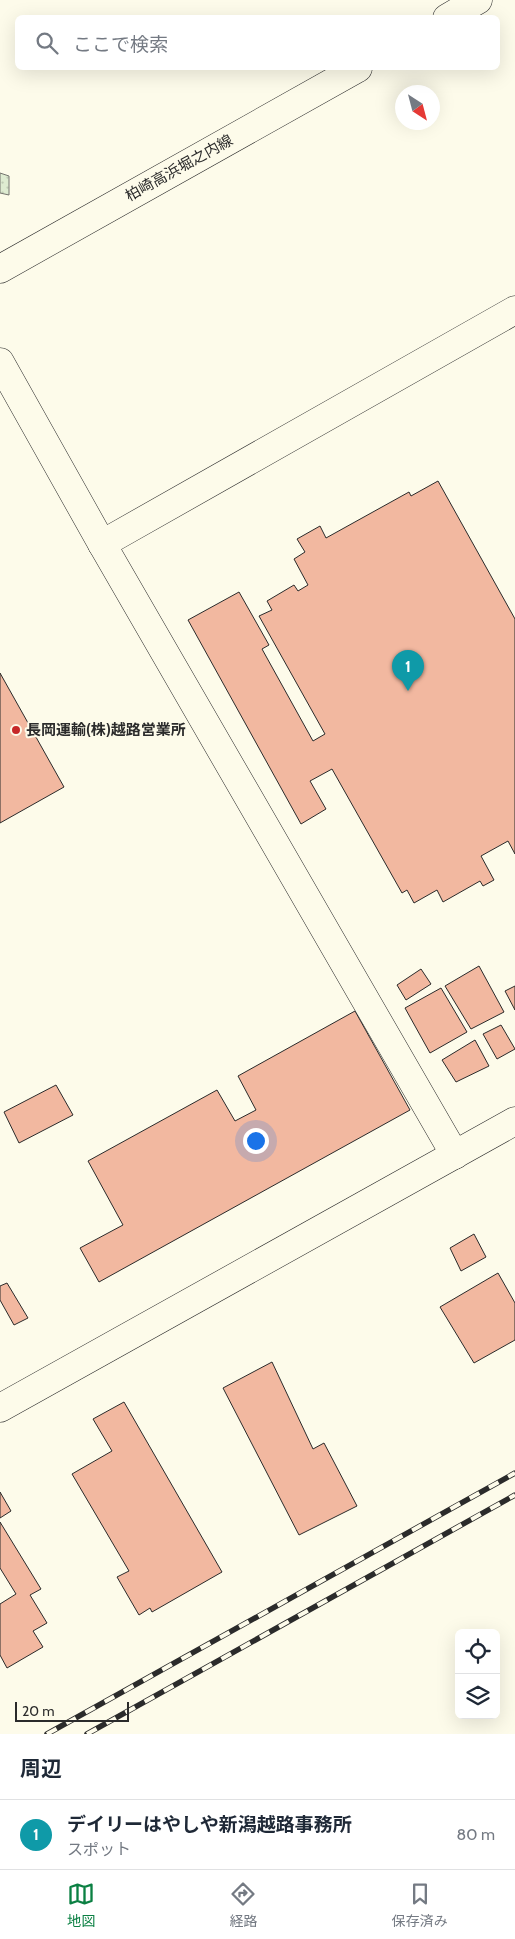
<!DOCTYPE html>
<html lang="ja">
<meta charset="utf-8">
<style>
:root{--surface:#fff;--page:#f2f2f3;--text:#1f2937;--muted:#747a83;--line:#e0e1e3;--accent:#0b8043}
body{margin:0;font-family:Cabin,"Noto Sans JP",sans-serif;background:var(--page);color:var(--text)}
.controls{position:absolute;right:15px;bottom:15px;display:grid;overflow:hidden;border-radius:8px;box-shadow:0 5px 20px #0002}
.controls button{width:45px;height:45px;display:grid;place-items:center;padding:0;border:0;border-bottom:1px solid var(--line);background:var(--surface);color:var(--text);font:25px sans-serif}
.compass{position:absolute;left:395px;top:85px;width:45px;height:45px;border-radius:50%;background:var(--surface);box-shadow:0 5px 20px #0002;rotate:144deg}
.scale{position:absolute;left:15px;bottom:12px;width:114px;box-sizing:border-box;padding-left:5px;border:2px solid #2b2b2b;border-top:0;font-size:14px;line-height:18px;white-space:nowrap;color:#2b2b2b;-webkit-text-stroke:4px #fdfbea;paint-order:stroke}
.you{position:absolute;left:255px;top:1140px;width:18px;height:18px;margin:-12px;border:4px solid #fff;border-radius:50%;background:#1a73e8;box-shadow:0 0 0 8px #1a73e833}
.badge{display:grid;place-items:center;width:32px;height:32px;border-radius:50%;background:var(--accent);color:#fff;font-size:16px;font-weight:700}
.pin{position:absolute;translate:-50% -41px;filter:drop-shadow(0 1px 2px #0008)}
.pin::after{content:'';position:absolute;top:26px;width:18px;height:15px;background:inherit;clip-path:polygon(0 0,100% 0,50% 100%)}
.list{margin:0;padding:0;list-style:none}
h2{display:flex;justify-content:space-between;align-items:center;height:65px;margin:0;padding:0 20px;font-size:21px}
h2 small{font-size:16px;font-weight:400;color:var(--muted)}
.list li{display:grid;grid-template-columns:32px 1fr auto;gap:15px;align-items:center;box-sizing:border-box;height:70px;padding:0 20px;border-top:1px solid var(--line)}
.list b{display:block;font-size:19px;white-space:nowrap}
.list p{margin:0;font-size:16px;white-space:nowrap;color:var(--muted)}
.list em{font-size:16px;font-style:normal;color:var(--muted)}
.icon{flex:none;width:28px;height:28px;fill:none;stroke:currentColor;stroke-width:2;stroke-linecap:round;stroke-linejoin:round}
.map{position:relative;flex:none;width:515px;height:1734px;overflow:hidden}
.search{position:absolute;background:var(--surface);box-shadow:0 5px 20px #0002;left:15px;right:15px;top:15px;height:55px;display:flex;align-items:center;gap:12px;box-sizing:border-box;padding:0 18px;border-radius:8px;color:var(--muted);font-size:19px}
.sheet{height:135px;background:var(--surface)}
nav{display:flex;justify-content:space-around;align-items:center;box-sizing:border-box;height:70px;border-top:1px solid var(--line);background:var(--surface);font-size:14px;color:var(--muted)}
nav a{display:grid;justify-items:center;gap:2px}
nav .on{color:var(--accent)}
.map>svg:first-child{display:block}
.grass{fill:url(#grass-dots);stroke:#74746e}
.building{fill:#f2b8a0;stroke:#2b2b2b}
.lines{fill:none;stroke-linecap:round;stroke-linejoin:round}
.minor-casing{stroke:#2b2b2b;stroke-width:29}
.major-casing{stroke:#2b2b2b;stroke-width:29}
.minor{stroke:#fdfbea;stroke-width:28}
.major{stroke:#fdfbea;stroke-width:28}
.rail-casing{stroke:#2b2b2b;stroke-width:5.5}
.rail{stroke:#fdfbea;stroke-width:4;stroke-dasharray:11;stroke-linecap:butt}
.poi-dot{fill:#c62828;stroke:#fdfbea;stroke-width:2}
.labels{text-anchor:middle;stroke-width:4;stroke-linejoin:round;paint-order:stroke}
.street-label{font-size:15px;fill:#2b2b2b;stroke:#fdfbea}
.poi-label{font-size:15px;font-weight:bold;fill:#2b2b2b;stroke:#fdfbea;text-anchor:start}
</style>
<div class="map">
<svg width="515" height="1734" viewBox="0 0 515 1734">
<defs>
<pattern id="grass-dots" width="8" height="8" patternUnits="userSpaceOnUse" patternTransform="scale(1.25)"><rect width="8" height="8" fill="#deebd1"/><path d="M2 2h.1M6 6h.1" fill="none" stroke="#bfcab4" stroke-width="1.8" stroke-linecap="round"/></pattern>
</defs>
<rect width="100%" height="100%" fill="#fdfbea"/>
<!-- grass -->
<polygon class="grass" points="0,173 9,176 9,195 0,193"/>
<!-- building -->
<g class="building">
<polygon points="438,481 515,619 515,854 508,841 481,856 494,880 483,886 480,881 443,902 437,890 414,903 407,890 402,893 332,769 310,781 326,809 301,824 188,620 239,592 269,645 262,649 313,741 325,734 259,616 272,610 267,601 294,585 298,591 308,585 294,559 305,552 297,539 320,526 326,538 409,492 411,496"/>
<polygon points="0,673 64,787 0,823"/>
<polygon points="479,966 504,1012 471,1029 445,986"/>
<polygon points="421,969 431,984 406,1000 397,985"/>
<polygon points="515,986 515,1010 505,991"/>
<polygon points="441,988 467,1032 430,1053 405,1008"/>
<polygon points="355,1011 410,1110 99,1282 80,1248 123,1225 88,1161 217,1090 235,1121 256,1110 238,1076"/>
<polygon points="501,1025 515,1049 497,1059 483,1034"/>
<polygon points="475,1040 489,1066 456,1082 442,1060"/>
<polygon points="56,1085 73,1115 19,1143 4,1112"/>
<polygon points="474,1234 486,1257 461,1271 450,1248"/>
<polygon points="498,1273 515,1303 515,1340 474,1363 440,1307"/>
<polygon points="7,1283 28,1318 14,1325 0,1300 0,1286"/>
<polygon points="272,1362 313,1449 324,1443 357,1506 299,1535 223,1388"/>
<polygon points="124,1402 222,1572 152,1612 150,1608 139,1615 117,1577 129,1571 72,1474 112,1451 93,1419"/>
<polygon points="0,1492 11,1511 0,1518"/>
<polygon points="0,1522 41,1589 30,1595 47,1623 33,1631 43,1647 7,1668 0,1655 0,1604 16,1594 0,1568"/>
</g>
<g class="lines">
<!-- minor casing -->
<g class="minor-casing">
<g id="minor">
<polyline points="0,362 102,544 455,1155"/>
<polyline points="102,544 515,310"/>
<polyline points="0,1408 515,1121"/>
</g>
</g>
<!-- major casing -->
<g class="major-casing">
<g id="major">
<polyline points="447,18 478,0"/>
<polyline points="0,269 358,68"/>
</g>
</g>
<!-- minor -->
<use href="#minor" class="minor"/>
<!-- major -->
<use href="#major" class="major"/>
<!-- rail casing -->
<g class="rail-casing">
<g id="rail">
<polyline points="47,1734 515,1473"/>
<polyline points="87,1734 515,1495"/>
</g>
</g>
<!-- rail -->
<use href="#rail" class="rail"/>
</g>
<!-- markers -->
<circle class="poi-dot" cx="16" cy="730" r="5"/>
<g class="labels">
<!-- street labels -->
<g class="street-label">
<text transform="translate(179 168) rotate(-29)" y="5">柏崎高浜堀之内線</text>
</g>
<!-- poi labels -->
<g class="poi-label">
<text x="26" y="735">長岡運輸(株)越路営業所</text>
</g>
</g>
</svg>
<div class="controls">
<button><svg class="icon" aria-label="locate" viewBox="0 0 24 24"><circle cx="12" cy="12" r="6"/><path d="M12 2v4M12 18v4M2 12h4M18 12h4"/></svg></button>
<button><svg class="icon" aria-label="layers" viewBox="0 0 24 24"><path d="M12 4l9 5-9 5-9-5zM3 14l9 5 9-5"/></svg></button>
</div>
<svg class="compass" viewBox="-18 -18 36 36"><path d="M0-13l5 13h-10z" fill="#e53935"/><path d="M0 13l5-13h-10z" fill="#747a83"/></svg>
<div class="scale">20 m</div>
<div class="you"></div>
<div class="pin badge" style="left:408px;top:691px;background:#0f9aa8">1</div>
<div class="search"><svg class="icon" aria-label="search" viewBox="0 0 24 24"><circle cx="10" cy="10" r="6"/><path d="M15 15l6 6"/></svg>ここで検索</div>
</div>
<section class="sheet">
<h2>周辺<small></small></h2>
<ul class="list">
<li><span class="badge" style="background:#0f9aa8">1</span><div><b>デイリーはやしや新潟越路事務所</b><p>スポット</p></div><em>80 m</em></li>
</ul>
</section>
<nav>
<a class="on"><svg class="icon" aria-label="map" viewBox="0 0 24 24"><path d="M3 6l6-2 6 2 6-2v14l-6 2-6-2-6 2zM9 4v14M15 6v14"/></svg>地図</a>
<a><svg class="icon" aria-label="directions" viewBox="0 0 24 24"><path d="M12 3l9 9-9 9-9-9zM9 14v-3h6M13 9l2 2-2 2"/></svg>経路</a>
<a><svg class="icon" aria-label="saved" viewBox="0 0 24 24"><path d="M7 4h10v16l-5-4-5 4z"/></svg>保存済み</a>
</nav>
